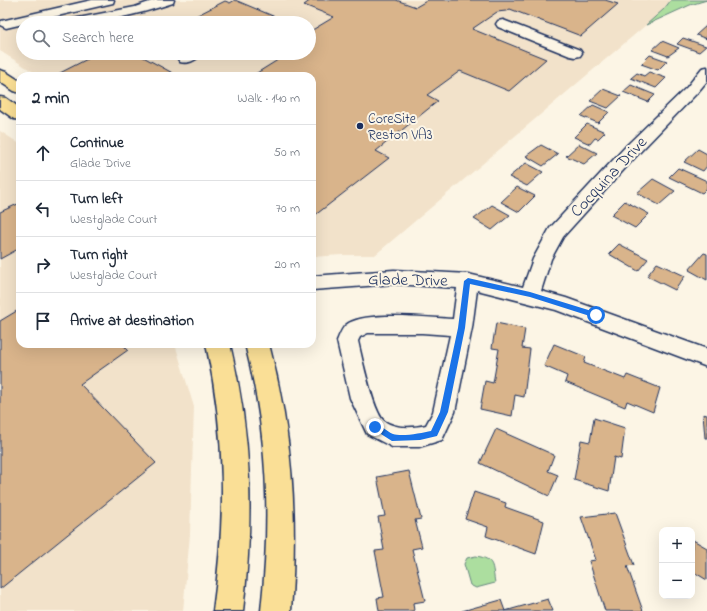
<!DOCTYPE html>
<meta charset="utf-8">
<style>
:root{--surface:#fff;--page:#f2f2f3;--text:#1f2937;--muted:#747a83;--line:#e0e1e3}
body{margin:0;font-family:"Indie Flower",sans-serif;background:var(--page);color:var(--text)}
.controls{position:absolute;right:12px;bottom:12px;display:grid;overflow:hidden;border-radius:8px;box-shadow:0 4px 16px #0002}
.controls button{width:36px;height:36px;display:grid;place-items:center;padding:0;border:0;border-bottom:1px solid var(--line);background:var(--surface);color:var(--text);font:20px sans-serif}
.stop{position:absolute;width:12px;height:12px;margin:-9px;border:3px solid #1a73e8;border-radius:50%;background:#fff}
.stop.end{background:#1a73e8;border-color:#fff;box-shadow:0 1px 4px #0008}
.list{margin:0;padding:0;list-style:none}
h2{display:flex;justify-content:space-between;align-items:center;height:52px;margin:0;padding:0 16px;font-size:17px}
h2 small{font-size:13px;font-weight:400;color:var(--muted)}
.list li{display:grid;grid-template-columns:26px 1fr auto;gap:12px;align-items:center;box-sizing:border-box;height:56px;padding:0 16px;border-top:1px solid var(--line)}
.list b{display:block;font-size:15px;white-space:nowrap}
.list p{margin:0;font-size:13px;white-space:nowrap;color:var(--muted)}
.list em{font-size:13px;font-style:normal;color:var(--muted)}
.icon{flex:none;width:22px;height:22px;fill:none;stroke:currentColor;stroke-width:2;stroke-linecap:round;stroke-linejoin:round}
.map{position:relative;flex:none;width:707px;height:611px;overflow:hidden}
.search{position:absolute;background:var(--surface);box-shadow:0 4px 16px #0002;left:16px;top:16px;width:300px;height:44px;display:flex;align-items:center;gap:10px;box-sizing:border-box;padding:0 14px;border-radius:22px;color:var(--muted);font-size:15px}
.panel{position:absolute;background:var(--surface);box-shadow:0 4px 16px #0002;left:16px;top:72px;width:300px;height:276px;border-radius:12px}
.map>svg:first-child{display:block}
.built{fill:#f2e2ca;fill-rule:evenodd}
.green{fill:#acde9f;stroke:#64867e}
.building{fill:#d9b48b;stroke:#1b2f5e}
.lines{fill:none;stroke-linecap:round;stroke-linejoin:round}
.minor-casing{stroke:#1b2f5e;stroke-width:3}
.major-casing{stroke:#1b2f5e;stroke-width:3}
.minor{fill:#fcf5e5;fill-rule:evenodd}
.major{fill:#fadf96;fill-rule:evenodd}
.route{fill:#1a73e8}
.poi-dot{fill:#1b2f5e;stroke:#fcf5e5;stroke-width:1.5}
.labels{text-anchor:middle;stroke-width:4;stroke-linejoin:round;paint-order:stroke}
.far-poi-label{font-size:14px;fill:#1b2f5e;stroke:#fcf5e5;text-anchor:start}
.street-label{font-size:17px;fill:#1b2f5e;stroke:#fcf5e5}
</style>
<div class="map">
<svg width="707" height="611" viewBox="0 0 707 611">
<rect width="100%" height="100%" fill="#fcf5e5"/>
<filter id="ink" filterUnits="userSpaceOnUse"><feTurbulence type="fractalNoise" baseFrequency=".025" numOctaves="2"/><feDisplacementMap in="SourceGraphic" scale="8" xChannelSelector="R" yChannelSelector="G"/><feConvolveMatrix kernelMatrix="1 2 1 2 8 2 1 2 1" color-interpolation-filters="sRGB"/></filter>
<g filter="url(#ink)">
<!-- built -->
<g class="built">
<path d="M0,0H671L664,9L646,25L375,255H341L312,257V76H40L0,51ZM23,23H309V53H23Z"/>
<polygon points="0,131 20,144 20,344 175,344 194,407 190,534 183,611 0,611"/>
</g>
<!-- green -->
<g class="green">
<polygon points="671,0 707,0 690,5 646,25 664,9"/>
<path d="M476,556C495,559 492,566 495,583L476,588L470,585L464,564L467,558Z"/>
</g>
<!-- building -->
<g class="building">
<polygon points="235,0 280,19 273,23 182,23 225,1 230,3"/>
<polygon points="311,0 396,0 416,7 428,0 605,0 618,4 581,36 510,9 506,11 497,12 472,29 546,59 509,91 460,71 427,95 438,101 376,151 389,158 314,216 312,215 312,76 252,76 289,53 309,53 309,32 334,17 304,5"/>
<polygon points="706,26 707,39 696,35"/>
<polygon points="683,38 706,46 699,52 677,44"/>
<polygon points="662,41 679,48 668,56 652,50"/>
<polygon points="99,53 136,53 178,76 62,76 58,74"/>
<polygon points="189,53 220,53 213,57 205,53 198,57"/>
<polygon points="650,55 667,61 658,70 641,64"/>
<polygon points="649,72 666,78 656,88 631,78 637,73 644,76"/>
<polygon points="631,85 655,95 648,102 623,92"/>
<polygon points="603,89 621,96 608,108 590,101"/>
<polygon points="593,105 609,112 598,123 581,116"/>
<polygon points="587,124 605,132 598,139 595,138 590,144 574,137"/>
<polygon points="579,144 597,153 584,164 566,156"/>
<polygon points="541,145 558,154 543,166 526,156"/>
<polygon points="698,149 707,154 707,166 703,171 684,162"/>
<polygon points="526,163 543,172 527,186 509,177"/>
<polygon points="678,168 707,181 707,188 702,193 669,177"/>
<polygon points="653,179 675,191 659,205 637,193"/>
<polygon points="517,187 535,196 519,212 501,202"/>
<polygon points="625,201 649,214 635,228 611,215"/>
<polygon points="20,203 20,248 0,259 0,212"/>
<polygon points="492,205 510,215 492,230 474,219"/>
<polygon points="619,244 648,259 638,271 609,254"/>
<polygon points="704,253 707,254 707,280 689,270"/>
<polygon points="657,263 685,276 675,290 647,276"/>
<polygon points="20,309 20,344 122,344 128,350 80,384 156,463 0,589 0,321"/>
<polygon points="496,323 525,329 522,348 530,349 524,397 515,395 512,416 480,409 485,381 493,383 499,349 492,348"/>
<polygon points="554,344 586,357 584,363 625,379 627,375 660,388 653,412 627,401 625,407 565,382 567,376 544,366"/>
<polygon points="703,414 707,415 707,438 705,438"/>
<polygon points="594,418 625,428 621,459 614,457 609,491 574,480 581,440 590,442"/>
<polygon points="496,429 554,455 548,471 558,475 549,496 480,463"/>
<polygon points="409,471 421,519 415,520 422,547 412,549 425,601 413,603 414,611 379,611 377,598 384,597 375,551 384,550 378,517 385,516 377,477"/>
<polygon points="474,492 506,503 505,507 544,521 536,554 486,536 488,527 465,519"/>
<polygon points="615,513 634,565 627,566 643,611 605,611 589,561 596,560 581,517"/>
<polygon points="693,540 707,548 707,580 692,571"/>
<polygon points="548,599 553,611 462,611 501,600 505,611"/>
</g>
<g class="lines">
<!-- minor casing -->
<g class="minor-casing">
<g id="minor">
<polygon points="92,0 114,0 113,3 6,28 0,25 1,21"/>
<path d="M155,0H174L173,3C136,15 105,23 66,23L68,20L135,7Z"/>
<polygon points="503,20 580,50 582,53 580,56 575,57 570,56 498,27 496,24 498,21"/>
<path d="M186,53H199L200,55C196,61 187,64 180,62L178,59Z"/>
<path d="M707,67V81L697,93L639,153L563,237L551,259L541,291L566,298L707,349V367L556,310L477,290L472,328L455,412L442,440L419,447H392L367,434L350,398L337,341C339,336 342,328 346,325C364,310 429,318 453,319L457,288L394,284L312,290V276L394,270L468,274L523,287L533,259L550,228L627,145L687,87L702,68ZM368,333H422L450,335L433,412L426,425C413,428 396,429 384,421C373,411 362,358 358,341L360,337Z"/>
</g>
</g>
<!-- major casing -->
<g class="major-casing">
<g id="major">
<polygon points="0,70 6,72 20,81 20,93 14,91 0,82"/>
<polygon points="0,97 6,98 20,108 20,120 14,119 0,109"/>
<path d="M206,344H230C252,436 254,517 243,611H213C226,518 226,437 206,344Z"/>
<path d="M245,344H269C293,435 298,517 291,611H261C271,519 268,434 245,344Z"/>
</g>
</g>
<!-- minor -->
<use href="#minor" class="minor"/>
<!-- major -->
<use href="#major" class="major"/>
</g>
</g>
<!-- route -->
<path class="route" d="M468,278L530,292L598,313L599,315L596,318L530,297L470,284L465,328L448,412L437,436L420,440L392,441L373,429V425C380,423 386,431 393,434C402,437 422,433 431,431L440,412L458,328L464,281Z"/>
<!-- markers -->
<circle class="poi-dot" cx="360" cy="126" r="4"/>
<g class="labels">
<!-- far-poi labels -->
<g class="far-poi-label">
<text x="368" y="123">CoreSite<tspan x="368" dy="16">Reston VA3</tspan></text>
</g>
<!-- street labels -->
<g class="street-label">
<text transform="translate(608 176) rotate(-47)" y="6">Cocquina Drive</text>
<text transform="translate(408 279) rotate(1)" y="6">Glade Drive</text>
</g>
</g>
</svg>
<div class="controls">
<button>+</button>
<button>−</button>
</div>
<div class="stop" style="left:596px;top:315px"></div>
<div class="stop end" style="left:375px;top:427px"></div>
<div class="search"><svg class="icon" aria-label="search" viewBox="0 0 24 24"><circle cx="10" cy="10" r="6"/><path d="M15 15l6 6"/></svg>Search here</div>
<section class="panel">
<h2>2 min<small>Walk · 140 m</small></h2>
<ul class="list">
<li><svg class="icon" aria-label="ahead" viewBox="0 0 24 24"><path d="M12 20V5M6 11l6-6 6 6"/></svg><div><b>Continue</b><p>Glade Drive</p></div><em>50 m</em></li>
<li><svg class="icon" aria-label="left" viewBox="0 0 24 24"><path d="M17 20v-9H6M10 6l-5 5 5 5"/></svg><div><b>Turn left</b><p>Westglade Court</p></div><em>70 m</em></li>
<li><svg class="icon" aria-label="right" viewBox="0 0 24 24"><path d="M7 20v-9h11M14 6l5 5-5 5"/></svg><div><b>Turn right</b><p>Westglade Court</p></div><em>20 m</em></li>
<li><svg class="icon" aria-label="arrive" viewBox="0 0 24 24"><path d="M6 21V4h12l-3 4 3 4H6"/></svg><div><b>Arrive at destination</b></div></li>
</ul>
</section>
</div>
